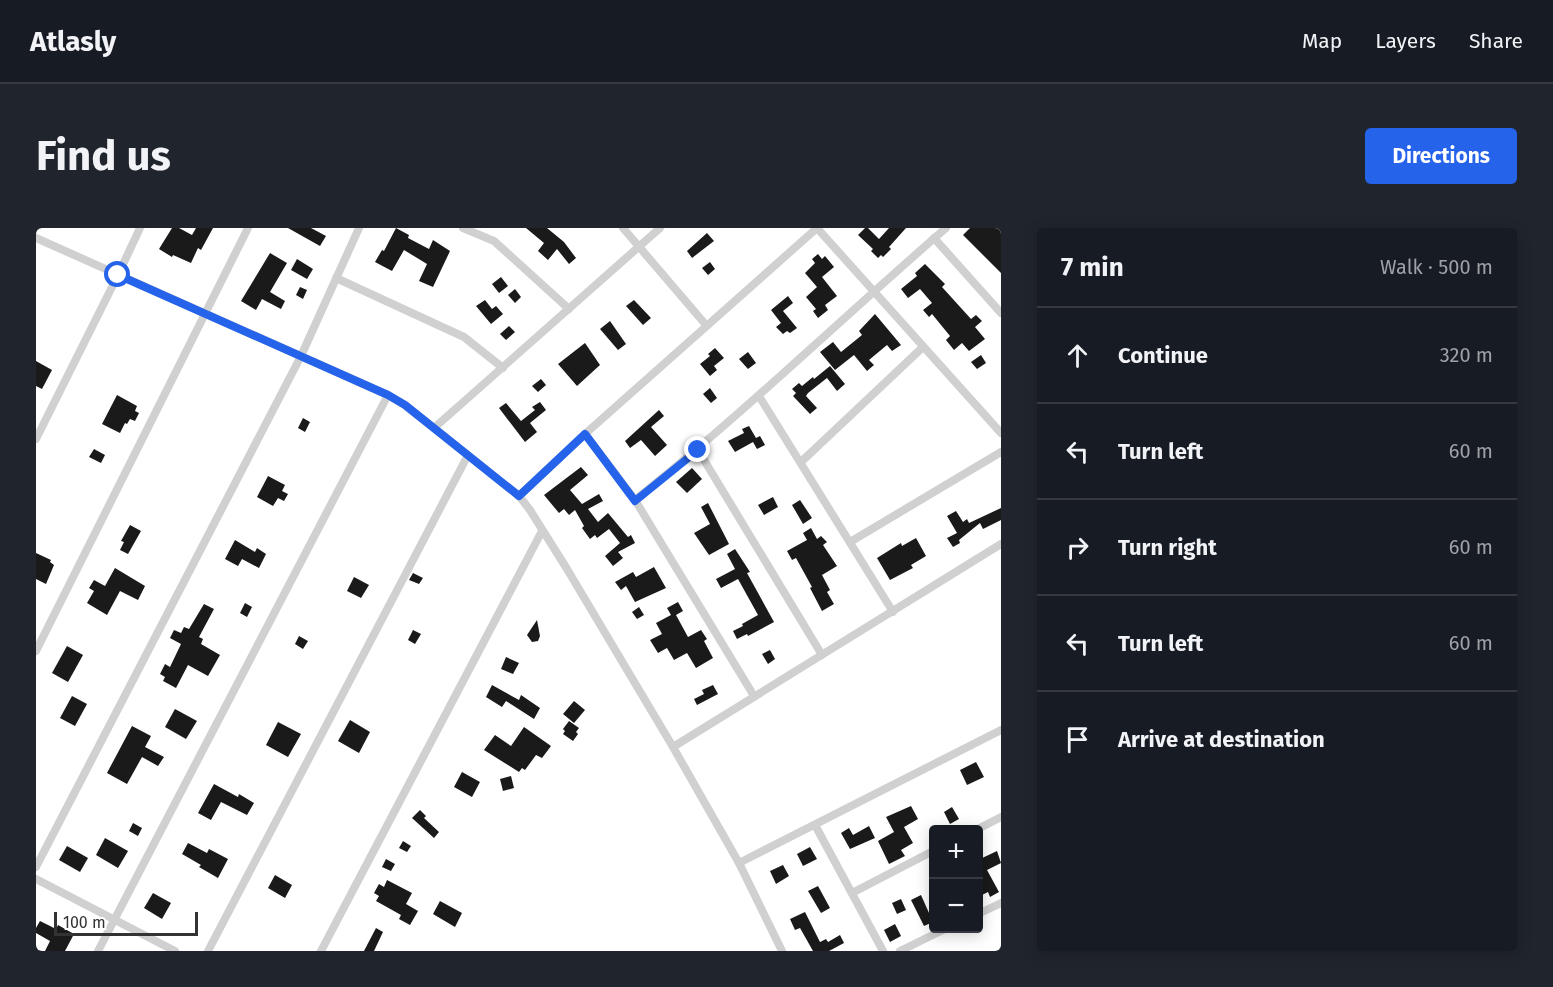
<!DOCTYPE html>
<meta charset="utf-8">
<style>
:root{--surface:#171b24;--page:#20242c;--text:#f1f3f6;--muted:#9ea1a6;--line:#363941;--accent:#2563eb}
body{margin:0;font-family:"Fira Sans",sans-serif;background:var(--page);color:var(--text)}
.controls{position:absolute;right:18px;bottom:18px;display:grid;overflow:hidden;border-radius:6px;box-shadow:0 3px 15px #0003}
.controls button{width:54px;height:54px;display:grid;place-items:center;padding:0;border:0;border-bottom:2px solid var(--line);background:var(--surface);color:var(--text);font:30px sans-serif}
.scale{position:absolute;left:18px;bottom:15px;width:144px;box-sizing:border-box;padding-left:6px;border:3px solid #333;border-top:0;font-size:16px;line-height:21px;white-space:nowrap;color:#333;-webkit-text-stroke:4px #fff;paint-order:stroke}
.stop{position:absolute;width:18px;height:18px;margin:-14px;border:4px solid #2563eb;border-radius:50%;background:#fff}
.stop.end{background:#2563eb;border-color:#fff;box-shadow:0 2px 6px #0008}
.list{margin:0;padding:0;list-style:none}
h2{display:flex;justify-content:space-between;align-items:center;height:78px;margin:0;padding:0 24px;font-size:26px}
h2 small{font-size:20px;font-weight:400;color:var(--muted)}
.list li{display:grid;grid-template-columns:39px 1fr auto;gap:18px;align-items:center;box-sizing:border-box;height:96px;padding:0 24px;border-top:2px solid var(--line)}
.list b{display:block;font-size:22px;white-space:nowrap}
.list em{font-size:20px;font-style:normal;color:var(--muted)}
.icon{flex:none;width:33px;height:33px;fill:none;stroke:currentColor;stroke-width:2;stroke-linecap:round;stroke-linejoin:round}
.map{position:relative;flex:none;width:965px;height:723px;overflow:hidden;border-radius:6px}
header{display:flex;align-items:center;gap:36px;box-sizing:border-box;height:84px;padding:0 30px;background:var(--surface);border-bottom:2px solid var(--line)}
header strong{font-size:28px}
nav{display:flex;gap:33px;margin-inline-start:auto;font-size:21px}
.intro{display:flex;align-items:center;justify-content:space-between;box-sizing:border-box;height:144px;padding:0 36px}
h1{margin:0;font-size:42px}
.button{padding:15px 27px;border-radius:6px;background:var(--accent);color:#fff;font-size:21px;font-weight:700}
main{display:flex;gap:36px;padding:0 36px}
aside{flex:1;background:var(--surface);border-radius:6px;box-shadow:0 3px 15px #0003}
.map>svg:first-child{display:block}
.building{fill:#1a1a1a}
.lines{fill:none;stroke-linecap:round;stroke-linejoin:round}
.minor{stroke:#d0d0d0;stroke-width:8}
.route{stroke:#2563eb;stroke-width:8}
</style>
<header>
<strong>Atlasly</strong>
<nav><a>Map</a><a>Layers</a><a>Share</a></nav>
</header>
<div class="intro"><h1>Find us</h1><a class="button">Directions</a></div>
<main>
<div class="map">
<svg width="965" height="723" viewBox="0 0 965 723">
<rect width="100%" height="100%" fill="#fff"/>
<!-- building -->
<g class="building">
<polygon points="136,0 143,0 156,7 160,0 177,0 165,22 162,20 155,35 137,27 136,29 123,21"/>
<polygon points="252,0 275,0 290,8 284,18"/>
<polygon points="360,0 373,7 372,10 393,21 397,12 414,23 397,59 383,53 391,36 368,22 356,43 339,34 346,22 348,23"/>
<polygon points="490,0 511,0 528,14 540,30 533,36 521,21 512,32 502,23 508,15"/>
<polygon points="829,0 832,0 843,11 853,0 870,0 853,19 855,21 847,29 845,27 842,30 835,23 837,21 822,7"/>
<polygon points="934,0 965,0 965,45 927,7"/>
<polygon points="671,5 678,13 656,30 651,23"/>
<polygon points="234,25 251,35 234,64 249,73 245,81 226,71 220,82 205,73"/>
<polygon points="782,26 786,31 789,28 798,39 786,49 801,68 789,77 792,82 782,90 777,83 780,81 770,69 781,59 769,45 779,35 776,31"/>
<polygon points="261,31 277,41 271,51 255,42"/>
<polygon points="674,34 679,41 672,47 666,40"/>
<polygon points="889,36 909,56 906,59 935,91 940,87 946,93 939,99 949,111 933,123 926,115 918,122 910,112 914,108 896,86 893,89 887,82 896,75 884,61 872,70 865,61 881,48 879,45"/>
<polygon points="465,49 472,58 463,65 456,56"/>
<polygon points="264,59 271,62 267,71 260,67"/>
<polygon points="479,61 485,69 479,75 472,67"/>
<polygon points="752,68 757,75 747,83 761,100 754,105 751,103 747,106 740,99 745,95 735,82"/>
<polygon points="449,72 456,81 460,78 467,86 455,96 440,78"/>
<polygon points="598,72 615,90 607,97 590,78"/>
<polygon points="839,86 865,117 856,123 851,117 833,132 838,137 831,143 818,127 799,142 784,124 797,114 805,124 826,107 823,103"/>
<polygon points="574,93 590,116 582,122 564,101"/>
<polygon points="473,98 479,104 470,112 464,106"/>
<polygon points="549,115 564,137 541,158 522,136"/>
<polygon points="679,120 688,130 678,138 681,142 674,148 664,136 674,128 672,126"/>
<polygon points="712,124 720,135 712,141 703,131"/>
<polygon points="945,127 950,135 941,141 935,134"/>
<polygon points="0,133 16,142 6,161 0,158"/>
<polygon points="794,138 809,156 801,163 791,150 772,165 770,168 781,180 774,186 757,168 760,165 756,161 763,155 766,158 777,149 778,151"/>
<polygon points="505,151 510,157 502,164 496,158"/>
<polygon points="674,160 681,170 675,175 667,166"/>
<polygon points="81,167 101,178 99,183 103,185 99,193 94,191 91,196 89,195 84,205 66,196"/>
<polygon points="504,174 510,182 494,195 501,204 489,214 463,180 470,175 485,193 499,182 496,179"/>
<polygon points="623,182 628,188 615,199 631,217 619,228 605,212 594,220 589,213"/>
<polygon points="267,190 274,194 269,204 262,200"/>
<polygon points="713,198 720,210 724,208 729,217 721,221 717,214 699,224 692,213 708,205 706,201"/>
<polygon points="58,221 69,227 65,235 53,229"/>
<polygon points="545,239 552,247 534,262 546,276 563,266 567,273 552,281 562,294 572,285 592,309 595,307 599,315 582,324 587,330 577,338 569,328 584,315 573,301 561,310 559,307 554,311 546,300 548,298 539,282 533,287 528,281 523,285 508,267"/>
<polygon points="656,240 666,251 651,265 640,254"/>
<polygon points="232,248 249,257 246,263 252,266 248,273 242,270 237,278 221,269"/>
<polygon points="737,269 742,279 728,287 722,277"/>
<polygon points="764,272 776,290 767,296 756,277"/>
<polygon points="672,275 693,316 673,327 658,305 674,296 665,279"/>
<polygon points="965,280 965,292 947,301 944,295 923,312 924,315 917,319 911,310 921,305 911,288 920,283 927,294 931,291 933,295"/>
<polygon points="94,297 105,303 92,326 84,322 88,314 85,313"/>
<polygon points="775,300 781,311 785,308 791,314 787,317 801,338 786,347 794,362 791,364 798,376 786,383 774,360 776,359 760,330 756,332 751,323 771,312 767,305"/>
<polygon points="880,310 890,328 875,337 877,340 854,352 841,330 865,315 866,318"/>
<polygon points="199,312 219,324 221,320 230,326 223,340 206,331 202,338 189,331"/>
<polygon points="699,321 714,344 711,345 738,394 712,408 711,406 701,411 697,403 707,398 706,396 722,387 702,351 685,360 680,351 699,341 691,326"/>
<polygon points="0,325 15,332 14,334 18,337 10,356 0,351"/>
<polygon points="618,339 630,360 599,374 590,358 585,362 579,354 597,344 600,349"/>
<polygon points="79,340 109,358 102,372 84,363 71,387 51,375 58,363 53,360 58,352 69,358"/>
<polygon points="377,345 387,350 383,356 373,352"/>
<polygon points="318,349 333,357 325,370 311,363"/>
<polygon points="642,374 647,383 640,387 652,409 665,402 671,411 668,413 677,430 660,440 651,425 638,432 631,420 622,425 614,412 626,406 620,395 635,387 631,380"/>
<polygon points="209,375 216,379 211,389 204,385"/>
<polygon points="168,376 178,381 163,409 167,411 165,416 184,427 172,448 152,437 140,460 127,453 129,449 124,446 129,436 134,439 145,416 134,410 138,402 145,405 148,399 153,401"/>
<polygon points="603,379 608,387 601,391 596,384"/>
<polygon points="501,392 504,408 502,413 496,414 491,407"/>
<polygon points="377,402 385,406 379,416 372,412"/>
<polygon points="263,408 272,413 267,421 259,416"/>
<polygon points="31,418 47,427 32,454 16,445"/>
<polygon points="734,422 739,431 732,436 726,426"/>
<polygon points="470,429 483,435 477,446 465,441"/>
<polygon points="456,457 483,472 485,467 504,480 498,491 470,473 466,479 450,469"/>
<polygon points="677,457 682,466 661,477 658,471 668,466 666,462"/>
<polygon points="36,468 51,476 39,498 24,490"/>
<polygon points="538,473 549,482 538,495 527,486"/>
<polygon points="139,481 161,493 150,511 129,499"/>
<polygon points="314,492 334,504 323,525 302,513"/>
<polygon points="533,493 543,500 540,504 542,506 537,513 527,506 529,503 527,501"/>
<polygon points="242,494 265,506 252,529 230,517"/>
<polygon points="96,498 115,508 109,519 128,529 122,538 106,529 91,556 71,545"/>
<polygon points="488,499 515,518 506,530 500,527 489,542 486,540 483,544 448,522 459,507 475,518"/>
<polygon points="940,534 948,549 931,557 924,542"/>
<polygon points="426,544 444,554 436,569 418,559"/>
<polygon points="475,548 478,560 467,563 464,551"/>
<polygon points="178,556 202,569 203,566 218,575 211,587 185,574 175,592 162,585"/>
<polygon points="875,578 882,591 868,599 877,615 865,622 869,628 853,636 842,613 858,604 850,589"/>
<polygon points="916,579 923,591 914,596 908,584"/>
<polygon points="384,582 390,588 388,590 403,604 398,610 376,590"/>
<polygon points="97,595 106,600 102,608 93,603"/>
<polygon points="833,598 839,610 814,621 805,605 813,600 817,607"/>
<polygon points="69,610 92,623 82,640 60,627"/>
<polygon points="367,613 375,618 371,624 363,620"/>
<polygon points="152,615 171,625 173,621 192,631 182,650 163,639 165,637 146,626"/>
<polygon points="31,618 52,630 44,644 23,632"/>
<polygon points="774,619 781,631 767,638 761,626"/>
<polygon points="961,623 965,635 951,642 963,664 954,669 952,664 942,669 942,632"/>
<polygon points="350,631 359,636 355,643 346,639"/>
<polygon points="747,637 753,648 740,656 734,643"/>
<polygon points="239,647 256,657 249,670 232,660"/>
<polygon points="351,652 376,665 370,676 382,683 374,697 363,691 365,687 340,673 343,668 338,665 343,656 348,659"/>
<polygon points="782,658 794,680 785,685 772,663"/>
<polygon points="117,665 135,675 126,691 108,680"/>
<polygon points="885,667 897,694 888,698 875,672"/>
<polygon points="865,671 870,682 861,686 856,675"/>
<polygon points="404,673 426,685 419,699 397,686"/>
<polygon points="769,684 784,714 790,711 792,714 804,707 808,715 793,723 777,723 764,700 759,702 754,691"/>
<polygon points="4,693 20,701 22,697 38,706 29,723 9,723 14,713 0,705 0,700"/>
<polygon points="859,696 865,708 854,714 848,702"/>
<polygon points="340,700 347,704 338,723 328,723"/>
</g>
<g class="lines">
<!-- minor -->
<g class="minor">
<polyline points="427,0 458,13 533,81"/>
<polyline points="587,0 670,97"/>
<polyline points="781,0 965,205"/>
<polyline points="0,10 352,167 369,177 483,268 494,282 531,341 637,519 703,635 746,723"/>
<polyline points="898,10 965,85"/>
<polyline points="300,50 428,109 467,140"/>
<polyline points="723,168 857,384"/>
<polyline points="398,200 624,0"/>
<polyline points="549,206 599,272 718,468"/>
<polyline points="0,211 82,47 104,0"/>
<polyline points="662,222 786,427"/>
<polyline points="765,234 887,119"/>
<polyline points="483,268 549,206 781,0"/>
<path d="M599,272C707,186 806,90 910,0"/>
<polyline points="814,314 965,224"/>
<polyline points="0,423 212,0"/>
<polyline points="637,519 965,316"/>
<polyline points="779,597 847,723"/>
<polyline points="940,602 965,589"/>
<polyline points="703,635 965,502"/>
<polyline points="0,639 265,128 323,0"/>
<polyline points="0,651 139,723"/>
<polyline points="816,665 897,623"/>
<polyline points="942,686 965,675"/>
<polyline points="62,723 352,167"/>
<polyline points="172,723 432,227"/>
<polyline points="285,723 506,303"/>
<polyline points="864,723 911,700"/>
</g>
</g>
<g class="lines">
<!-- route -->
<polyline class="route" points="82,47 352,167 369,177 483,268 549,206 599,273 662,222"/>
</g>
</svg>
<div class="controls">
<button>+</button>
<button>−</button>
</div>
<div class="scale">100 m</div>
<div class="stop" style="left:82px;top:47px"></div>
<div class="stop end" style="left:662px;top:222px"></div>
</div>
<aside>
<h2>7 min<small>Walk · 500 m</small></h2>
<ul class="list">
<li><svg class="icon" aria-label="ahead" viewBox="0 0 24 24"><path d="M12 20V5M6 11l6-6 6 6"/></svg><div><b>Continue</b></div><em>320 m</em></li>
<li><svg class="icon" aria-label="left" viewBox="0 0 24 24"><path d="M17 20v-9H6M10 6l-5 5 5 5"/></svg><div><b>Turn left</b></div><em>60 m</em></li>
<li><svg class="icon" aria-label="right" viewBox="0 0 24 24"><path d="M7 20v-9h11M14 6l5 5-5 5"/></svg><div><b>Turn right</b></div><em>60 m</em></li>
<li><svg class="icon" aria-label="left" viewBox="0 0 24 24"><path d="M17 20v-9H6M10 6l-5 5 5 5"/></svg><div><b>Turn left</b></div><em>60 m</em></li>
<li><svg class="icon" aria-label="arrive" viewBox="0 0 24 24"><path d="M6 21V4h12l-3 4 3 4H6"/></svg><div><b>Arrive at destination</b></div></li>
</ul>
</aside>
</main>
